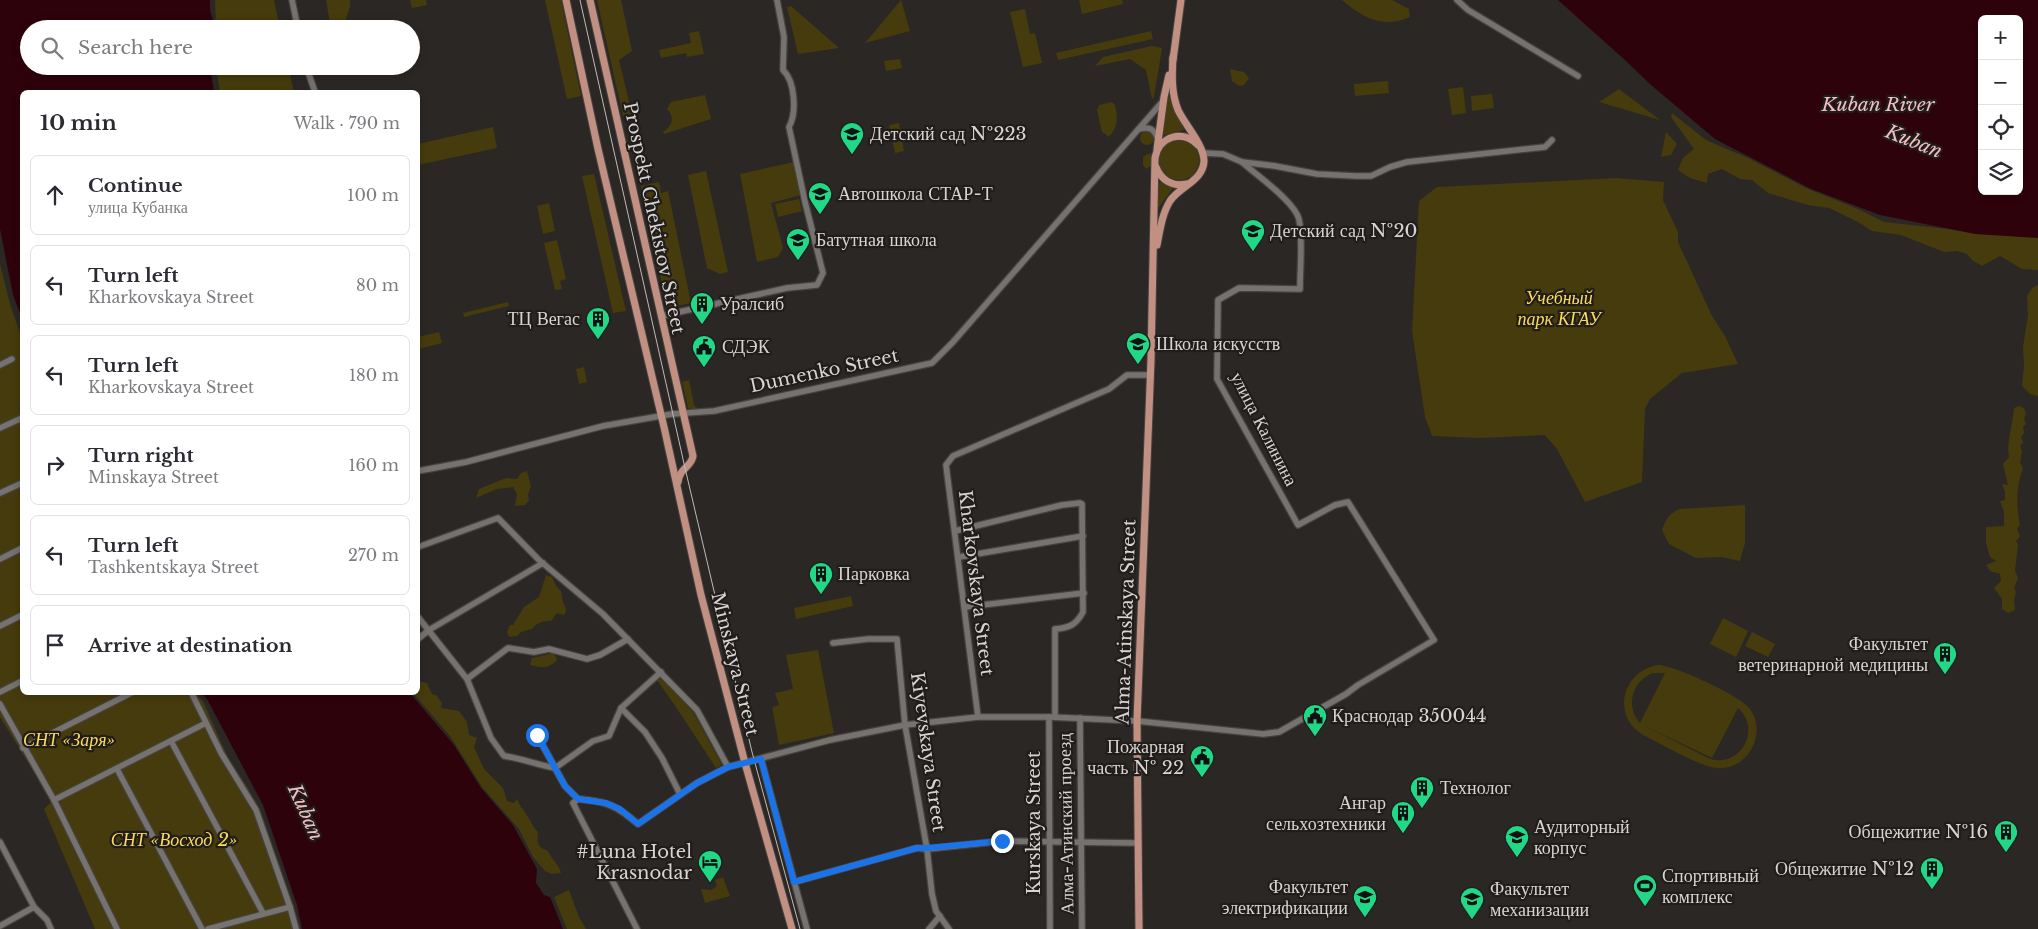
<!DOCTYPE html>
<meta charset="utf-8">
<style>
:root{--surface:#fff;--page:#f7f7f7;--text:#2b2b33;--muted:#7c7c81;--line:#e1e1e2}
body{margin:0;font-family:"Libre Baskerville",serif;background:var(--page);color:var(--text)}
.controls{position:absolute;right:15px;top:15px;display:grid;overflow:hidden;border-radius:8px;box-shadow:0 2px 8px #0003}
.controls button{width:45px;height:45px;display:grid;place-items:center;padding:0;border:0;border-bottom:1px solid var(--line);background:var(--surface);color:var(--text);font:25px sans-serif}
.stop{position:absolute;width:15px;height:15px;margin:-11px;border:4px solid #1a73e8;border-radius:50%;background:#fff}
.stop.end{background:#1a73e8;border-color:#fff;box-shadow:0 1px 5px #0008}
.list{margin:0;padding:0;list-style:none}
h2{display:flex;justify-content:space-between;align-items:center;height:65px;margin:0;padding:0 20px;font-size:21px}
h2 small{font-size:16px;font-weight:400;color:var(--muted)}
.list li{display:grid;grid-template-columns:32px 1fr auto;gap:15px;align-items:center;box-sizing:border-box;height:80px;margin:0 10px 10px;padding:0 10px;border:1px solid var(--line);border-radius:8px}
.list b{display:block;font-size:19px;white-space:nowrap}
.list p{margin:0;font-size:16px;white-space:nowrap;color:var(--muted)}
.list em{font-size:16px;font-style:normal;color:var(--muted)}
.icon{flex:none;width:28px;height:28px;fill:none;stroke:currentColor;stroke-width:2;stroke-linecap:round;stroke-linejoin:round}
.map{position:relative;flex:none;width:2038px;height:929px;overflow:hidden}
.search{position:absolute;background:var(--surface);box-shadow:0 2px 8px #0003;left:20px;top:20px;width:400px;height:55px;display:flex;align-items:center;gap:12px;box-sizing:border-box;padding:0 18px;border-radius:28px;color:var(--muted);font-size:19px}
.panel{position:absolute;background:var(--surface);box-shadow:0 2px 8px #0003;left:20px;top:90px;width:400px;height:605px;border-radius:8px}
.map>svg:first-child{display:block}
.green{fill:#463b0c;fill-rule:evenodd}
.water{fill:#2e020b;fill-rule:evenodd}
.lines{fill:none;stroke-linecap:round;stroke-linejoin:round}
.minor-casing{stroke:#464341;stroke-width:8}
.major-casing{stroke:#464341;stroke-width:9}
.minor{stroke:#76726f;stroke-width:5.5}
.major{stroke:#c19083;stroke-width:7}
.tram{stroke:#bdbab9;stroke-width:1}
.route{stroke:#1a73e8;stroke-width:6}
.labels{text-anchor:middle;stroke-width:4.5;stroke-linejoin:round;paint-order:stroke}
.poi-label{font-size:18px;fill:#d7d4d3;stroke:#211d1b;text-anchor:start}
.street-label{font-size:18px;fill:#d7d4d3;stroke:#211d1b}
.park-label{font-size:18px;font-style:italic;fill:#fbdb58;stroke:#211d1b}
.water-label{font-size:19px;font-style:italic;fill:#f1bdc1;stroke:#211d1b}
</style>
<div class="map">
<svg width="2038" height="929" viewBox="0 0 2038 929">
<rect width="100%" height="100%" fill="#2b2725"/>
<!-- green -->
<g class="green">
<polygon points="215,0 274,0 280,29 216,29"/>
<path d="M326,0H350C352,10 343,18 345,29H331Z"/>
<polygon points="410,0 426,0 427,5 412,8"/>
<polygon points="545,0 561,0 581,96 567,99"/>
<polygon points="597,0 621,0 632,51 619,60 632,114 623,116"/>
<polygon points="901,0 910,31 865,43"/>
<polygon points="1079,0 1122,0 1123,4 1082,14"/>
<path d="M1342,0H1392L1409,9L1410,17C1384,29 1362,18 1342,0Z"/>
<polygon points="791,6 839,48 798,54 787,7"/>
<polygon points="1025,9 1030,34 1035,33 1042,63 1023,67 1010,12"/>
<polygon points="699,31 704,54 687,57 686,53 661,58 659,50 691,43 689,33"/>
<polygon points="1151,31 1153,39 1058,60 1056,53"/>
<polygon points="1152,46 1162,48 1154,97 1152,99 1146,70 1130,59 1095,66 1103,57"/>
<polygon points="900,59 902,68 886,71 884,61"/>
<polygon points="216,66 288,66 294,92 220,92"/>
<polygon points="1230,69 1244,72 1249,78 1244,85 1239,86 1232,81"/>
<polygon points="1388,81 1389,93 1355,96 1354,84"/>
<polygon points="1463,87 1466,113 1452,115 1448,89"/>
<polygon points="1619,89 1660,120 1599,102"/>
<polygon points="1492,94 1494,108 1472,111 1471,96"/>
<path d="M705,95L711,119L664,134L663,132C673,126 675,117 667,109L671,102Z"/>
<polygon points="1168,97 1170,98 1184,130 1164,135 1162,133"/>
<path d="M1112,102L1115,105C1118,118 1118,127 1109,137L1102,132L1097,110L1099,105Z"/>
<polygon points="1672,113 1706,140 1748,158 1806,188 1858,209 1884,222 1957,230 2038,235 2038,270 2022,269 2000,256 1982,266 1972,260 1967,254 1957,251 1944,252 1901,235 1872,231 1858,222 1829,208 1808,205 1768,193 1752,180 1740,179 1722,169 1708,174 1707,183 1690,178 1678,170 1683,158 1694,149 1671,117"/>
<polygon points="899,123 904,151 895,153 889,125"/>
<polygon points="493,127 497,148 418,165 418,144"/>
<circle cx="1147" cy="138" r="7"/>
<polygon points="1666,132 1677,144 1671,155 1661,157"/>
<circle cx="1179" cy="160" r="20"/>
<polygon points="1147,154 1151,154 1151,166 1146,169 1143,165 1143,157"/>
<polygon points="794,162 801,195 771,203 783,248 778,257 757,262 740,174"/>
<polygon points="706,171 728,272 720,274 707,268 688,175"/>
<polygon points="594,174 626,311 613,313 582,176"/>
<polygon points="1616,178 1664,182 1663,200 1678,232 1678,242 1712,316 1725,336 1738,364 1682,373 1650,399 1645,409 1642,482 1585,502 1557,449 1545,435 1480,438 1432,436 1425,417 1412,331 1419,201 1437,187"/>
<polygon points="659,182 661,193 668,191 691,303 667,308 641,186"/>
<polygon points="1160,182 1173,188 1157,210 1159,183"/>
<polygon points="799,199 802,211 778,217 775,204"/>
<polygon points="549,203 555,231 543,234 537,206"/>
<polygon points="557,240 566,279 560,281 562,289 555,290 544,243"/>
<polygon points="0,264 10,304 22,338 22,692 195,693 203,701 229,760 246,785 260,810 293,909 297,929 95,929 44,809 51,802 50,798 0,717"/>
<polygon points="2038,285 2038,396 2030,394 2022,386 2024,365 2023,347 2028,315 2027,296 2032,288"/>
<polygon points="508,302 509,306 464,317 463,313"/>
<polygon points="439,332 442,343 418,349 418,337"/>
<polygon points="584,367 587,382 579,384 576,369"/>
<polygon points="689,380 694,405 697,408 695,410 688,408 682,382"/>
<path d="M2019,406L2024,408L2026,414L2024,419L2026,424L2023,427L2024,433L2021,437L2023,442L2020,446L2022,451L2020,463L2023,468C2016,486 2016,507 2020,525L2017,529L2020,536L2016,541L2018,544L2015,571L2018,578L2014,588L2016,592L2014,600L2015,610L2008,613L2002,609V599L1994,588L2001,581L2000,574L1990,571L1986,565L1996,561L1990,557L1986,543V527L2004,526V512L2000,501L2005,500V492L2002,484L2008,485L2003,464L2009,457C2006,443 2013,424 2014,408Z"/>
<polygon points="527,471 531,486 528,495 529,500 525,505 515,506 517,494 513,487 497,489 476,498 479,489 506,478 517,479 521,473"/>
<path d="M1745,505V543L1740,561L1721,557L1696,558L1669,544L1662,530C1666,519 1669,513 1680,509Z"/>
<path d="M546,575L552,577L556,586L561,591C562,594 562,599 563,602C565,608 568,609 564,615L557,613L551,621C543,621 537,622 532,629L521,632L517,636L509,637L507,632L510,625H513L524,607L539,597Z"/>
<polygon points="851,596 853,606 796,619 794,608"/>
<polygon points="1723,618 1748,631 1736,657 1710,644"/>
<polygon points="1752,632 1775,644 1768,657 1745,646"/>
<polygon points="818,650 834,733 779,745 772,707 779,705 775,693 793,689 786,655"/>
<path d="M554,653L557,660C549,669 541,668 530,665L532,658Z"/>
<path d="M1658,665C1674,665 1741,696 1750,709C1768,734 1747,771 1717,768C1700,767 1660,743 1643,735C1611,716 1622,671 1658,665ZM1653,673H1665L1640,723C1625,706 1632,681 1653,673ZM1738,708C1763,730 1739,770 1708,758L1645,726L1712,758Z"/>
<polygon points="661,677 693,712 722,765 716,768 678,710 657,680"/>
<path d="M418,681L427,683L432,694L436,695L442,703L441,708L459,711L467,722L469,735L477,738L474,747L484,769L503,788L507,801L514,803L517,799C520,807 524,810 528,817C532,823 533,827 538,832C537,843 537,847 548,851C552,860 558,863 561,873L551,874L545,871L533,857L519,829L482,787L450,736L413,693L418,692Z"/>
<polygon points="723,877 730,896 705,903 701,889 711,890 717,886 715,880"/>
<polygon points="569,890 579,917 586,929 567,929 554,897"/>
</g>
<!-- water -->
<g class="water">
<polygon points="0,0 210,0 210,10 215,28 29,29 29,66 210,66 214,92 22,92 22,318 13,295 0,229"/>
<path d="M1558,0H2038V238L1975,234L1880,215L1811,189L1715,139L1651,85L1626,61ZM1982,19H2019V191H1982Z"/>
<polygon points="201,693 410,693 454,745 481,788 513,825 537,869 536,883 544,895 550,897 563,929 302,929 297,905 263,805 207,699"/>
</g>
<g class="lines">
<!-- minor casing -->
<g class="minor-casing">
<g id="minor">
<polyline points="292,0 298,29"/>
<polyline points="1457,0 1468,10 1578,76"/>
<polyline points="306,66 315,92"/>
<path d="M1139,129C1150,126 1154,129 1158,139"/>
<polyline points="1203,153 1223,154 1242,162 1275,166 1317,174 1356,176 1371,176 1390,167 1407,162 1545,147 1552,140"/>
<path d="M661,316L787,288L817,285L823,273L805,202L789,127C797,113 795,81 783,70L784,37L777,0"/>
<polyline points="0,365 12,359"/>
<polyline points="0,428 22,418"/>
<polyline points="418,471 466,462 603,426 672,414 714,411 932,363 953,342 1163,101"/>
<polyline points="0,493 22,483"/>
<path d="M955,531L1062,505L1080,503L1082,504L1083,612C1076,625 1069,628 1055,629V717"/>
<polyline points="418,547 498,518 539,560 603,614 697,710 728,767"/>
<polyline points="959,557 1083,536"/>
<polyline points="0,559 22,548"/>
<polyline points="965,607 1084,593"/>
<path d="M418,617L467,679L491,738L504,756C521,758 537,765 555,768L593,741L609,736L621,708L661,672"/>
<polyline points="0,626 22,615"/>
<polyline points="418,639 429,630 543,563"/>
<polyline points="833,643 868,639 897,639 905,725 927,849 932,894 936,911 949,929"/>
<polyline points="467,679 508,648 534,652 549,649 587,659 600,655 628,639"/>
<polyline points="0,692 22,681"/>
<polyline points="191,692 221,753 256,810 290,907 296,929"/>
<polyline points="0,704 54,800 117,929"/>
<polyline points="621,708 645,732 662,758 680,794"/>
<polyline points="978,717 946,465 953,456 1109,389 1127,375 1150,375"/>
<polyline points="1049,717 1050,929"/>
<polyline points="1080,718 1082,929"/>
<polyline points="537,735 565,786 578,799 573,803 637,929"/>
<polyline points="171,741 263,913"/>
<polyline points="23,748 133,692"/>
<polyline points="761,759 807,929"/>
<polyline points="117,769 202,929"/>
<path d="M578,799C607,801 617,806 638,824L697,783L728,767L830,740L905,725L978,717H1049L1137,721L1263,734L1279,732L1346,694L1358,685L1434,640L1348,502L1335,505L1298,525L1217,379L1218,300L1239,288L1300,289C1300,268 1303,239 1299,219C1294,201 1256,175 1242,162"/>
<polyline points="54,800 206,723"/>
<polyline points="0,842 34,907 47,920 51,929"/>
<polyline points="794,882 917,848 927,849 1002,841 1137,843"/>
<polyline points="0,926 34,907"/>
<polyline points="208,929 290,907"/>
<polyline points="929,929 940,916"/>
</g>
</g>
<!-- major casing -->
<g class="major-casing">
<g id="major">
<polyline points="566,0 598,149 664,427 701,595 745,763 792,929"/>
<path d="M590,0L693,456C691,468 680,467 678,482"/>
<polyline points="1173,60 1181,0"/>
<polyline points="1157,149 1164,97 1169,75"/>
<path d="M1156,167C1161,180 1172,187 1187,184"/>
<path d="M1157,245C1160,230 1162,214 1170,201C1180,186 1203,181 1204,161C1204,145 1185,125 1178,110C1171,92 1172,75 1173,57"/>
<path d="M1139,929L1137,721L1151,360L1155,158C1159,136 1183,129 1198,145"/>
</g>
</g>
<!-- minor -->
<use href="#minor" class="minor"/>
<!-- major -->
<use href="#major" class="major"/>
<!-- tram -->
<polyline class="tram" points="580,0 685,468 752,752 800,929"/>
</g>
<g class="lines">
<!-- route -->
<polyline class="route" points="537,735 565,786 578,799 606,803 620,809 638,824 697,783 728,767 761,759 794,882 917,848 927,848 1002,841"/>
</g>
<!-- icons -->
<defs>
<g id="school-pin" transform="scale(1.25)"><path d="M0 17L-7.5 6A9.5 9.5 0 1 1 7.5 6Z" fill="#21d887" stroke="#211d1b"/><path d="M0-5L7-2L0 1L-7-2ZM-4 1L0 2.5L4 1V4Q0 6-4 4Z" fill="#111"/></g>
<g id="building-pin" transform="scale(1.25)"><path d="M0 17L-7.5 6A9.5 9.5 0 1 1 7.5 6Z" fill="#21d887" stroke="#211d1b"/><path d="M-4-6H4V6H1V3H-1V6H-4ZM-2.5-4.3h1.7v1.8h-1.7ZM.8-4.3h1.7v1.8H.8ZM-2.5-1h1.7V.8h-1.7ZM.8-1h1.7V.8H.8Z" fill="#111"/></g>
<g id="civic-pin" transform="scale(1.25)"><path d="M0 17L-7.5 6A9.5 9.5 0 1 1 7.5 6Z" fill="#21d887" stroke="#211d1b"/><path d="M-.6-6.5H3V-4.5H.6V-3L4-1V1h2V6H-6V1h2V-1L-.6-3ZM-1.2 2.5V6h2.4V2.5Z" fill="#111"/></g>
<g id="university-pin" transform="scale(1.25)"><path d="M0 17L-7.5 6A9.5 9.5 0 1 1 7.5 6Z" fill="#21d887" stroke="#211d1b"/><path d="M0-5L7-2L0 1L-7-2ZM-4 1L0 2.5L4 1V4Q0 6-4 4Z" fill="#111"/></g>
<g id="hotel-pin" transform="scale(1.25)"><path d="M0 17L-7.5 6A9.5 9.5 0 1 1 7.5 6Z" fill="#21d887" stroke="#211d1b"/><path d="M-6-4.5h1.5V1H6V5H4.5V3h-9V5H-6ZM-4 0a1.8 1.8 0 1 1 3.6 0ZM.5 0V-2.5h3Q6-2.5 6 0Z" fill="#111"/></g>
<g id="stadium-pin" transform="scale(1.25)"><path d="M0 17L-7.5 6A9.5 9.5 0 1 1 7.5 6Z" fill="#21d887" stroke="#211d1b"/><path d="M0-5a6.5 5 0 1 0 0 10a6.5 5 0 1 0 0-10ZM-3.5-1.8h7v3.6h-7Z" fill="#111"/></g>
</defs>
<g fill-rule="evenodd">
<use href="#school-pin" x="852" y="134"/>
<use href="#school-pin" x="820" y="194"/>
<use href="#school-pin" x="1253" y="231"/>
<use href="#school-pin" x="798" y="240"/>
<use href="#building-pin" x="702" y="304"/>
<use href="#building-pin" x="598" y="319"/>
<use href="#school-pin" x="1138" y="344"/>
<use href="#civic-pin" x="704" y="347"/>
<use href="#building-pin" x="821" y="574"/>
<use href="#building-pin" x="1945" y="654"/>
<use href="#civic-pin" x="1315" y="716"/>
<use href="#civic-pin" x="1202" y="757"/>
<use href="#building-pin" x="1422" y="788"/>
<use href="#building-pin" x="1403" y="813"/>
<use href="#building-pin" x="2006" y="832"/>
<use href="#university-pin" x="1517" y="837"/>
<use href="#hotel-pin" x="710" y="862"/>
<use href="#building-pin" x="1932" y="869"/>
<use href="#stadium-pin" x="1645" y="886"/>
<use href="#university-pin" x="1365" y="897"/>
<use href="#university-pin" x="1472" y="899"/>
</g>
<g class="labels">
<!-- poi labels -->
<g class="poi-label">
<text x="870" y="140">Детский сад №223</text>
<text x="838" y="200">Автошкола СТАР-Т</text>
<text x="1270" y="237">Детский сад №20</text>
<text x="816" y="246">Батутная школа</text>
<text x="720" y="310">Уралсиб</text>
<text x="580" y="325" text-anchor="end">ТЦ Вегас</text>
<text x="1156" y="350">Школа искусств</text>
<text x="722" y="353">СДЭК</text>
<text x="838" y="580">Парковка</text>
<text x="1928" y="650" text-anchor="end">Факультет<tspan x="1928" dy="21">ветеринарной медицины</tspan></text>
<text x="1332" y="722">Краснодар 350044</text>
<text x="1184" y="753" text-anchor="end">Пожарная<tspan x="1184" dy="21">часть № 22</tspan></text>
<text x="1440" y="794">Технолог</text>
<text x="1386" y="809" text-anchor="end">Ангар<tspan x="1386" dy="21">сельхозтехники</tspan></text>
<text x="1534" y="833">Аудиторный<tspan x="1534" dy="21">корпус</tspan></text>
<text x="1988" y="838" text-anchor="end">Общежитие №16</text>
<text x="692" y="858" text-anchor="end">#Luna Hotel<tspan x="692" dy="21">Krasnodar</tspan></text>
<text x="1914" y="875" text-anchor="end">Общежитие №12</text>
<text x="1662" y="882">Спортивный<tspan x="1662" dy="21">комплекс</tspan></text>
<text x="1348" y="893" text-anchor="end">Факультет<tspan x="1348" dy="21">электрификации</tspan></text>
<text x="1490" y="895">Факультет<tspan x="1490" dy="21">механизации</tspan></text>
</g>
<!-- street labels -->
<g class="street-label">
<text transform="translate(654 218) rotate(78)" y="6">Prospekt Chekistov Street</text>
<text transform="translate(824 371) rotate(-12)" y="6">Dumenko Street</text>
<text transform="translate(1264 429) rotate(63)" y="6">улица Калинина</text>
<text transform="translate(976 583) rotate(83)" y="6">Kharkovskaya Street</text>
<text transform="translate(1126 622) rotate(-88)" y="6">Alma-Atinskaya Street</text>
<text transform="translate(735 664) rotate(76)" y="6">Minskaya Street</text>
<text transform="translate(928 752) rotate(82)" y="6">Kiyevskaya Street</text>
<text transform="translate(1034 823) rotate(-90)" y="6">Kurskaya Street</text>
<text transform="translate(1066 824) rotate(-91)" y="6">Алма-Атинский проезд</text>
</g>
<!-- park labels -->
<g class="park-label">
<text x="1559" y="304">Учебный<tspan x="1559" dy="21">парк КГАУ</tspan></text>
<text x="69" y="746">СНТ «Заря»</text>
<text x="174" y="846">СНТ «Восход 2»</text>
</g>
<!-- water labels -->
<g class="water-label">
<text x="1878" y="111">Kuban River</text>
<text transform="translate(1914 141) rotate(22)" y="7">Kuban</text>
<text transform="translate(306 812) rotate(66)" y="7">Kuban</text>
</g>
</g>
</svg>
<div class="controls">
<button>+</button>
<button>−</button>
<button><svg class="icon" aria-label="locate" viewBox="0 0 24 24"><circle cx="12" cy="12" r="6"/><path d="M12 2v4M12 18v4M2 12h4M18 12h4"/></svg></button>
<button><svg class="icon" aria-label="layers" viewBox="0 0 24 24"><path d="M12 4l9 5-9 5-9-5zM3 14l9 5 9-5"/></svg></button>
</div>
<div class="stop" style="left:537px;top:735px"></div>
<div class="stop end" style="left:1002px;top:841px"></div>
<div class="search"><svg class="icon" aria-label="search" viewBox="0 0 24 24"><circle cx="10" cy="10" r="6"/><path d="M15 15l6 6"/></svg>Search here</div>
<section class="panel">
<h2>10 min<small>Walk · 790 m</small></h2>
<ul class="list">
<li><svg class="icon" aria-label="ahead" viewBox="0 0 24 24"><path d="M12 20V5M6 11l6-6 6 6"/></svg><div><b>Continue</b><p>улица Кубанка</p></div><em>100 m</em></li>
<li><svg class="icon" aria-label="left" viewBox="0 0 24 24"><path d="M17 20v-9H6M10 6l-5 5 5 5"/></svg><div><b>Turn left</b><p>Kharkovskaya Street</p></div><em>80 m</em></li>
<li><svg class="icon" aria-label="left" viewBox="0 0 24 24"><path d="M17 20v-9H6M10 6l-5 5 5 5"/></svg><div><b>Turn left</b><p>Kharkovskaya Street</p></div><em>180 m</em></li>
<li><svg class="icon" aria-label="right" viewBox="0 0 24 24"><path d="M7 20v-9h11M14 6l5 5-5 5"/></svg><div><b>Turn right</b><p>Minskaya Street</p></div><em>160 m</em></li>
<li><svg class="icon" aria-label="left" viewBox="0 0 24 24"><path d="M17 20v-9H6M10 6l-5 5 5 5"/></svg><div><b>Turn left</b><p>Tashkentskaya Street</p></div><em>270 m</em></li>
<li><svg class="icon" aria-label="arrive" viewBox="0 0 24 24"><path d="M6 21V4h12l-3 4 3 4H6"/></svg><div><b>Arrive at destination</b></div></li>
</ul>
</section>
</div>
